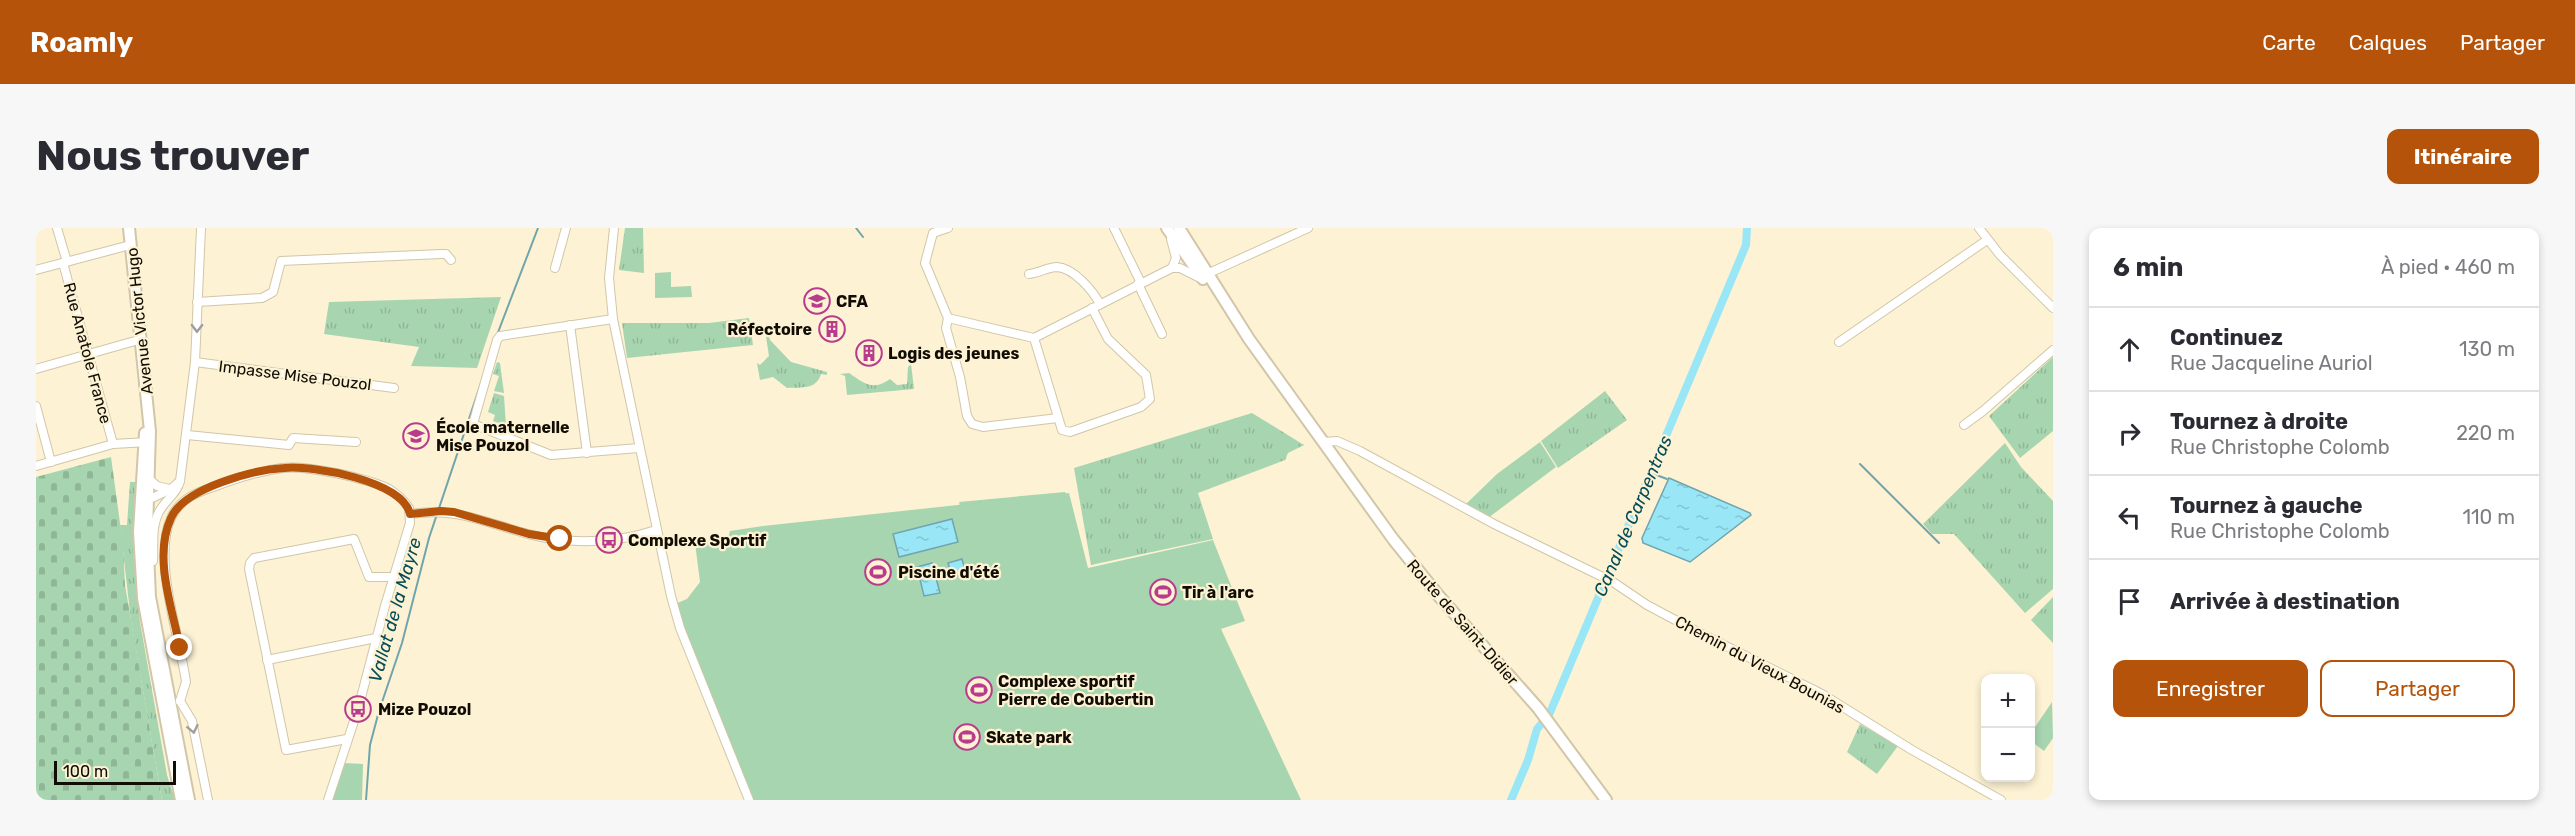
<!DOCTYPE html>
<html lang="fr">
<meta charset="utf-8">
<style>
:root{--surface:#fff;--page:#f7f7f7;--text:#2b2b33;--muted:#7c7c81;--line:#e1e1e2;--accent:#b45309}
body{margin:0;font-family:Rubik,sans-serif;background:var(--page);color:var(--text)}
.controls{position:absolute;right:18px;bottom:18px;display:grid;overflow:hidden;border-radius:12px;box-shadow:0 3px 9px #0003}
.controls button{width:54px;height:54px;display:grid;place-items:center;padding:0;border:0;border-bottom:2px solid var(--line);background:var(--surface);color:var(--text);font:30px sans-serif}
.scale{position:absolute;left:18px;bottom:15px;width:122px;box-sizing:border-box;padding-left:6px;border:3px solid #110d04;border-top:0;font-size:16px;line-height:21px;white-space:nowrap;color:#110d04;-webkit-text-stroke:4px #fdf2d3;paint-order:stroke}
.stop{position:absolute;width:18px;height:18px;margin:-14px;border:4px solid #b45309;border-radius:50%;background:#fff}
.stop.end{background:#b45309;border-color:#fff;box-shadow:0 2px 6px #0008}
.list{margin:0;padding:0;list-style:none}
h2{display:flex;justify-content:space-between;align-items:center;height:78px;margin:0;padding:0 24px;font-size:26px}
h2 small{font-size:20px;font-weight:400;color:var(--muted)}
.list li{display:grid;grid-template-columns:39px 1fr auto;gap:18px;align-items:center;box-sizing:border-box;height:84px;padding:0 24px;border-top:2px solid var(--line)}
.list b{display:block;font-size:22px;white-space:nowrap}
.list p{margin:0;font-size:20px;white-space:nowrap;color:var(--muted)}
.list em{font-size:20px;font-style:normal;color:var(--muted)}
.actions{display:flex;gap:12px;padding:18px 24px}
.actions a{flex:1;padding:14px 0;border:2px solid var(--accent);border-radius:12px;text-align:center;font-size:21px;color:var(--accent)}
.actions .main{background:var(--accent);color:#fff}
.icon{flex:none;width:33px;height:33px;fill:none;stroke:currentColor;stroke-width:2;stroke-linecap:round;stroke-linejoin:round}
.map{position:relative;flex:none;width:2017px;height:572px;overflow:hidden;border-radius:12px}
header{display:flex;align-items:center;gap:36px;box-sizing:border-box;height:84px;padding:0 30px;background:var(--accent);color:#fff}
header strong{font-size:28px}
nav{display:flex;gap:33px;margin-inline-start:auto;font-size:21px}
.intro{display:flex;align-items:center;justify-content:space-between;box-sizing:border-box;height:144px;padding:0 36px}
h1{margin:0;font-size:42px}
.button{padding:15px 27px;border-radius:12px;background:var(--accent);color:#fff;font-size:21px;font-weight:700}
main{display:flex;gap:36px;padding:0 36px}
aside{flex:1;background:var(--surface);border-radius:12px;box-shadow:0 3px 9px #0003}
.map>svg:first-child{display:block}
.grass{fill:url(#grass-tufts)}
.cemetery{fill:url(#cemetery-stones)}
.pitch{fill:#a7d5b0}
.water{fill:url(#water-ripples);stroke:#70a5ae;stroke-width:1.5}
.lines{fill:none;stroke-linecap:round;stroke-linejoin:round}
.stream{stroke:#70a5ae;stroke-width:2}
.canal{stroke:#99e6f7;stroke-width:8}
.minor-casing{stroke:#d1c6a8;stroke-width:10}
.major-casing{stroke:#d1c6a8;stroke-width:14}
.minor{stroke:#fff;stroke-width:8}
.major{stroke:#fff;stroke-width:10}
.oneway{stroke:#a09e9b}
.route{stroke:#b45309;stroke-width:8}
.labels{text-anchor:middle;stroke-width:4.5;stroke-linejoin:round;paint-order:stroke}
.poi-label{font-size:16px;font-weight:bold;fill:#110d04;stroke:#fdf2d3;text-anchor:start}
.street-label{font-size:16px;fill:#110d04;stroke:#fdf2d3}
.water-label{font-size:18px;font-style:italic;fill:#054c58;stroke:#fdf2d3}
</style>
<header>
<strong>Roamly</strong>
<nav><a>Carte</a><a>Calques</a><a>Partager</a></nav>
</header>
<div class="intro"><h1>Nous trouver</h1><a class="button">Itinéraire</a></div>
<main>
<div class="map">
<svg width="2017" height="572" viewBox="0 0 2017 572">
<defs>
<pattern id="grass-tufts" width="24" height="20" patternUnits="userSpaceOnUse" patternTransform="scale(1.5)"><rect width="24" height="20" fill="#a7d5b0"/><path d="M3 7l-1-3M5 7V3M7 7l1-3M15 17l-1-3M17 17v-4M19 17l1-3" fill="none" stroke="#8fb696"/></pattern>
<pattern id="cemetery-stones" width="16" height="16" patternUnits="userSpaceOnUse" patternTransform="scale(1.5)"><rect width="16" height="16" fill="#a7d5b0"/><path d="M2 7V4a2 2 0 0 1 4 0v3zM10 15v-3a2 2 0 0 1 4 0v3z" fill="#8fb696"/></pattern>
<pattern id="water-ripples" width="26" height="14" patternUnits="userSpaceOnUse" patternTransform="scale(1.5)"><rect width="26" height="14" fill="#99e6f7"/><path d="M2 4q2-2 4 0t4 0M15 11q2-2 4 0t4 0" fill="none" stroke="#83c4d2"/></pattern>
</defs>
<rect width="100%" height="100%" fill="#fdf2d3"/>
<!-- grass -->
<g class="grass">
<polygon points="589,0 607,0 608,45 583,42"/>
<polygon points="465,69 441,140 375,138 383,119 288,106 293,74"/>
<polygon points="713,90 717,117 591,130 586,95 673,95"/>
<path d="M722,98L731,99L734,112L755,134L791,144V147L785,146C780,162 766,159 751,160L737,149L724,152L721,135L724,137L733,128L729,102L721,103Z"/>
<polygon points="2017,129 2017,203 1984,230 1953,188"/>
<polygon points="461,134 464,135 468,165 458,163 463,148 457,146"/>
<path d="M875,136L878,161L811,167L809,148L804,146L813,145C829,156 837,163 854,151L861,157L871,156L872,139Z"/>
<polygon points="1569,163 1591,192 1522,240 1505,213"/>
<polygon points="458,165 468,168 470,198 457,193 459,187 452,184"/>
<polygon points="1216,185 1268,217 1252,225 1249,232 1162,265 1177,311 1055,337 1038,240"/>
<polygon points="1504,214 1520,239 1452,290 1429,277 1461,246"/>
<polygon points="1969,215 1985,239 2017,273 2017,361 1989,385 1918,306 1896,306 1887,296"/>
<polygon points="94,254 99,254 99,347 104,394 131,547 139,572 126,572 95,393 84,297 91,297"/>
<polygon points="1029,264 1031,268 928,295 923,274"/>
<polygon points="2017,369 2017,415 1995,392"/>
<polygon points="1824,496 1862,518 1841,546 1811,524"/>
</g>
<!-- cemetery -->
<polygon class="cemetery" points="75,229 87,317 89,357 126,572 0,572 0,249"/>
<!-- pitch -->
<g class="pitch">
<polygon points="635,44 635,59 655,58 656,69 619,70 619,45"/>
<polygon points="1033,265 1052,340 1177,312 1209,393 1185,401 1265,572 716,572 639,376 651,371 664,354 659,315 692,310 694,303 727,298"/>
<polygon points="2016,474 2017,510 2008,523 1995,513 1995,505"/>
<polygon points="308,535 327,536 326,572 296,572"/>
</g>
<!-- water -->
<g class="water">
<polygon points="1633,250 1714,285 1715,287 1654,334 1607,315 1606,310"/>
<polygon points="916,291 922,314 863,329 857,306"/>
<polygon points="926,331 930,346 916,349 912,335"/>
<polygon points="896,335 904,365 888,368 881,339"/>
</g>
<g class="lines">
<!-- stream -->
<g class="stream">
<polyline points="820,0 827,9"/>
<polyline points="461,107 502,0"/>
<polyline points="1824,236 1903,315"/>
<polyline points="1615,245 1631,251"/>
<polyline points="330,572 334,517 343,483 366,415 393,310 445,155"/>
</g>
<!-- canal -->
<polyline class="canal" points="1475,572 1492,532 1501,501 1513,487 1710,17 1711,0"/>
<!-- minor casing -->
<g class="minor-casing">
<g id="minor">
<polyline points="21,0 31,34"/>
<polyline points="578,0 573,50 577,91 635,368 644,400 713,572"/>
<polyline points="912,0 897,5 889,35 912,90"/>
<polyline points="1078,0 1105,55"/>
<polyline points="1943,0 1964,27 2017,80"/>
<polyline points="27,35 77,216"/>
<polyline points="519,40 530,0"/>
<polyline points="1136,40 1144,40 1164,50"/>
<polyline points="0,42 94,17"/>
<path d="M993,46C1003,45 1012,39 1021,39C1038,40 1057,63 1064,76"/>
<polyline points="1171,46 1272,0"/>
<polyline points="1102,56 1126,106"/>
<polyline points="161,74 226,70 237,64 245,33 405,26 410,26 415,32"/>
<polyline points="912,90 998,110 1136,40 1140,30 1135,11"/>
<polyline points="912,90 910,100 924,149 931,188 936,196 947,199 1022,190"/>
<polyline points="577,91 464,108 461,112 437,196 515,227 603,220"/>
<polyline points="534,97 551,225"/>
<polyline points="998,110 1026,202 1034,204 1105,179 1114,171 1110,147 1072,111 1056,80"/>
<polyline points="1803,114 1951,12"/>
<polyline points="159,134 358,160"/>
<polyline points="0,141 106,111"/>
<polyline points="0,178 15,234"/>
<polyline points="1928,197 1947,183 2017,122"/>
<polyline points="151,207 253,217 257,210 320,214"/>
<polyline points="1287,214 1301,213 1324,223 1458,296 1577,354 1611,377 1660,403 1786,466 1876,522 1965,572"/>
<polyline points="0,238 77,216 112,214"/>
<polyline points="113,251 121,258 133,261"/>
<polyline points="112,272 135,261 144,253"/>
<path d="M374,286C420,279 448,294 492,306C532,317 581,315 620,302"/>
<path d="M117,333C118,317 115,299 123,284C129,272 141,266 144,253L159,134L165,0"/>
<polyline points="231,432 340,410"/>
<path d="M144,473L150,454C144,409 115,329 136,288C145,270 162,264 180,258C201,250 223,243 246,240C271,237 330,250 353,261C361,266 368,273 373,280L374,295L349,378L322,481L292,572"/>
<polyline points="144,473 156,493 172,572"/>
<polyline points="311,511 250,522 213,341 214,335 218,330 318,311 333,349 358,349"/>
</g>
</g>
<!-- major casing -->
<g class="major-casing">
<g id="major">
<polyline points="93,0 114,203 111,303 114,369 153,572"/>
<polyline points="1131,0 1167,51"/>
<polyline points="1143,0 1213,111 1357,311 1402,367 1502,480 1570,572"/>
<polyline points="109,205 103,304 107,370 145,572"/>
</g>
</g>
<!-- minor -->
<use href="#minor" class="minor"/>
<!-- major -->
<use href="#major" class="major"/>
</g>
<!-- one-way arrows -->
<defs><path id="oneway-chevron" d="M-2-3.5L2.5 0L-2 3.5" fill="none" stroke-width="1.6" stroke-linecap="round" stroke-linejoin="round" transform="scale(1.5)"/></defs>
<g class="oneway">
<use href="#oneway-chevron" transform="translate(161 100) rotate(91)"/>
<use href="#oneway-chevron" transform="translate(157 501) rotate(78)"/>
</g>
<g class="lines">
<!-- route -->
<path class="route" d="M144,420C136,379 117,329 135,290C148,260 217,242 248,240C277,237 367,253 374,286L405,283L418,284L493,306L524,311"/>
</g>
<!-- icons -->
<defs>
<g id="school-ring" transform="scale(1.35)"><circle r="9.5" fill="#fdf2d3" stroke="#b93c8c" stroke-width="1.5"/><path d="M0-5L7-2L0 1L-7-2ZM-4 1L0 2.5L4 1V4Q0 6-4 4Z" fill="#b93c8c"/></g>
<g id="building-ring" transform="scale(1.35)"><circle r="9.5" fill="#fdf2d3" stroke="#b93c8c" stroke-width="1.5"/><path d="M-4-6H4V6H1V3H-1V6H-4ZM-2.5-4.3h1.7v1.8h-1.7ZM.8-4.3h1.7v1.8H.8ZM-2.5-1h1.7V.8h-1.7ZM.8-1h1.7V.8H.8Z" fill="#b93c8c"/></g>
<g id="bus-ring" transform="scale(1.35)"><circle r="9.5" fill="#fdf2d3" stroke="#b93c8c" stroke-width="1.5"/><path d="M-5-6H5V4H4V6H2V4H-2V6H-4V4H-5ZM-3.5-4V0h7V-4ZM-3.5 1.2v1.5H-2V1.2ZM2 1.2v1.5H3.5V1.2Z" fill="#b93c8c"/></g>
<g id="stadium-ring" transform="scale(1.35)"><circle r="9.5" fill="#fdf2d3" stroke="#b93c8c" stroke-width="1.5"/><path d="M0-5a6.5 5 0 1 0 0 10a6.5 5 0 1 0 0-10ZM-3.5-1.8h7v3.6h-7Z" fill="#b93c8c"/></g>
</defs>
<g fill-rule="evenodd">
<use href="#school-ring" x="781" y="73"/>
<use href="#building-ring" x="796" y="101"/>
<use href="#building-ring" x="833" y="125"/>
<use href="#school-ring" x="380" y="208"/>
<use href="#bus-ring" x="573" y="312"/>
<use href="#stadium-ring" x="842" y="344"/>
<use href="#stadium-ring" x="1127" y="364"/>
<use href="#stadium-ring" x="943" y="462"/>
<use href="#bus-ring" x="322" y="481"/>
<use href="#stadium-ring" x="931" y="509"/>
</g>
<g class="labels">
<!-- poi labels -->
<g class="poi-label">
<text x="800" y="79">CFA</text>
<text x="776" y="107" text-anchor="end">Réfectoire</text>
<text x="852" y="131">Logis des jeunes</text>
<text x="400" y="205">École maternelle<tspan x="400" dy="18">Mise Pouzol</tspan></text>
<text x="592" y="318">Complexe Sportif</text>
<text x="862" y="350">Piscine d'été</text>
<text x="1146" y="370">Tir à l'arc</text>
<text x="962" y="459">Complexe sportif<tspan x="962" dy="18">Pierre de Coubertin</tspan></text>
<text x="342" y="487">Mize Pouzol</text>
<text x="950" y="515">Skate park</text>
</g>
<!-- street labels -->
<g class="street-label">
<text transform="translate(103 93) rotate(-96)" y="6">Avenue Victor Hugo</text>
<text transform="translate(52 125) rotate(75)" y="6">Rue Anatole France</text>
<text transform="translate(259 147) rotate(7)" y="6">Impasse Mise Pouzol</text>
<text transform="translate(1427 394) rotate(49)" y="6">Route de Saint-Didier</text>
<text transform="translate(1724 436) rotate(28)" y="6">Chemin du Vieux Bounias</text>
</g>
<!-- water labels -->
<g class="water-label">
<text transform="translate(1597 288) rotate(-67)" y="6">Canal de Carpentras</text>
<text transform="translate(359 382) rotate(-74)" y="6">Vallat de la Mayre</text>
</g>
</g>
</svg>
<div class="controls">
<button>+</button>
<button>−</button>
</div>
<div class="scale">100 m</div>
<div class="stop" style="left:524px;top:311px"></div>
<div class="stop end" style="left:144px;top:420px"></div>
</div>
<aside>
<h2>6 min<small>À pied · 460 m</small></h2>
<ul class="list">
<li><svg class="icon" aria-label="ahead" viewBox="0 0 24 24"><path d="M12 20V5M6 11l6-6 6 6"/></svg><div><b>Continuez</b><p>Rue Jacqueline Auriol</p></div><em>130 m</em></li>
<li><svg class="icon" aria-label="right" viewBox="0 0 24 24"><path d="M7 20v-9h11M14 6l5 5-5 5"/></svg><div><b>Tournez à droite</b><p>Rue Christophe Colomb</p></div><em>220 m</em></li>
<li><svg class="icon" aria-label="left" viewBox="0 0 24 24"><path d="M17 20v-9H6M10 6l-5 5 5 5"/></svg><div><b>Tournez à gauche</b><p>Rue Christophe Colomb</p></div><em>110 m</em></li>
<li><svg class="icon" aria-label="arrive" viewBox="0 0 24 24"><path d="M6 21V4h12l-3 4 3 4H6"/></svg><div><b>Arrivée à destination</b></div></li>
</ul>
<div class="actions"><a class="main">Enregistrer</a><a>Partager</a></div>
</aside>
</main>
